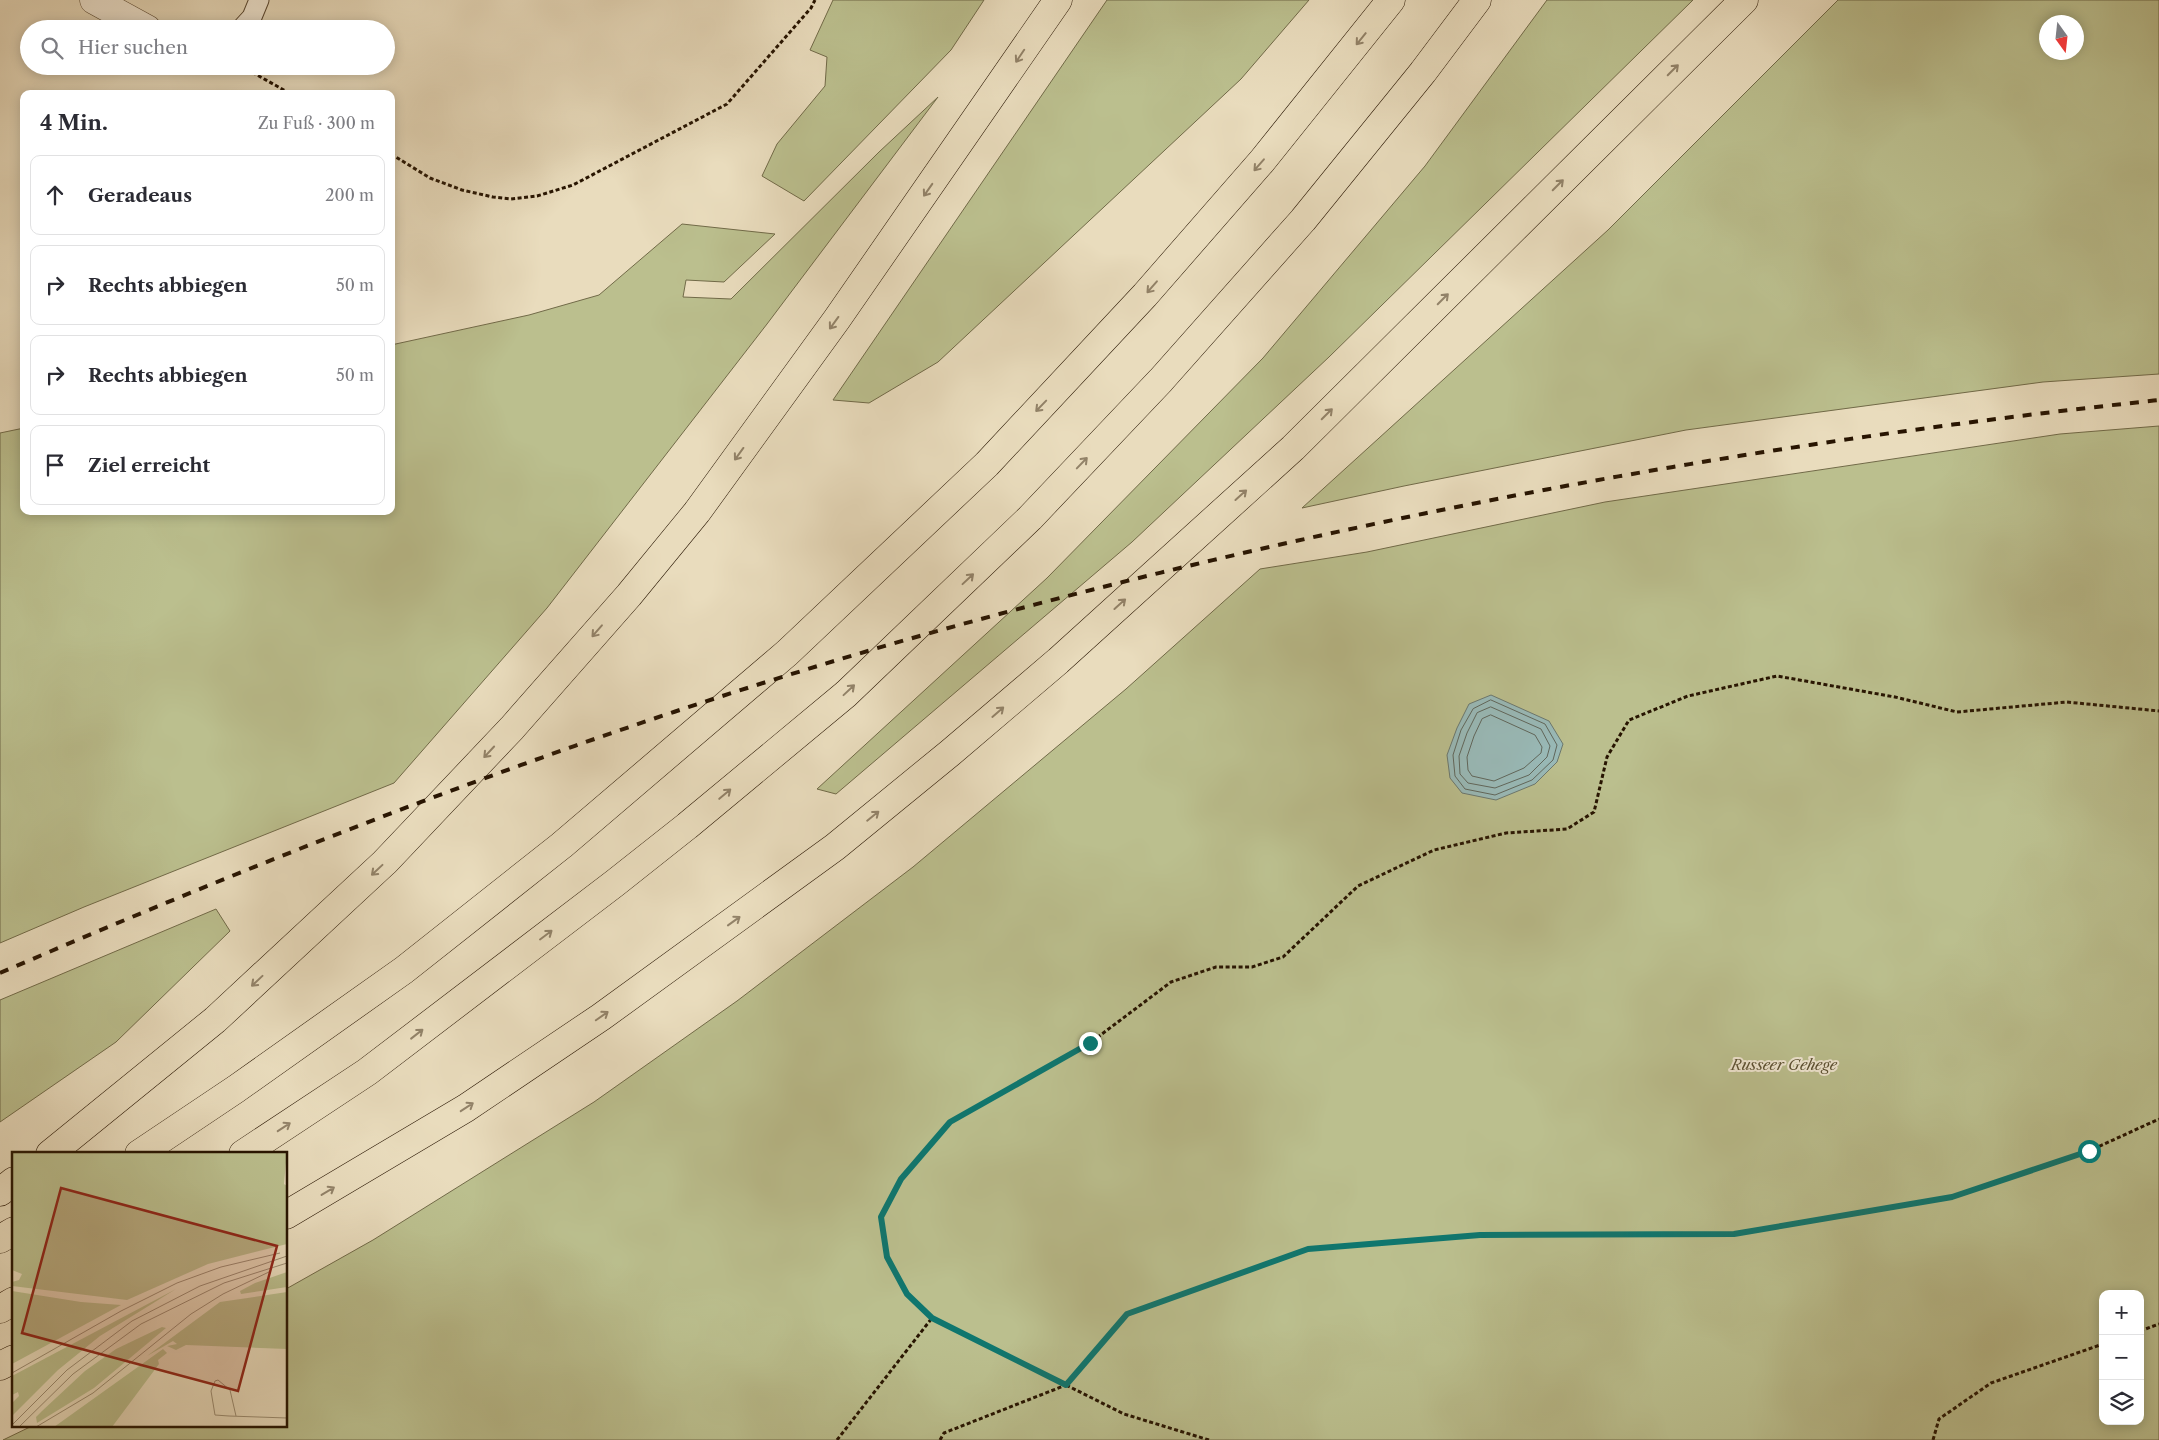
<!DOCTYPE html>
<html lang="de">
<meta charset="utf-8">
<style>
:root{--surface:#fff;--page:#f7f7f7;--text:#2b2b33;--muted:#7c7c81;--line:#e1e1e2}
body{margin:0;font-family:"Libre Caslon Text",serif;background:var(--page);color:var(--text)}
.controls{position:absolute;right:15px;bottom:15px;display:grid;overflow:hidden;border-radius:10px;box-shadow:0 2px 12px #0003}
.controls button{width:45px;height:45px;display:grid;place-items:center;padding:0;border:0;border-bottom:1px solid var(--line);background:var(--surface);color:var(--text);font:25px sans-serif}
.compass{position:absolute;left:2039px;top:15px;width:45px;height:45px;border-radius:50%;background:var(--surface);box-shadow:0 2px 12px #0003;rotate:165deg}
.stop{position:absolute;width:15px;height:15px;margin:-11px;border:4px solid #0f766e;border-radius:50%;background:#fff}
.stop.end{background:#0f766e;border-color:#fff;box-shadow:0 1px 5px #0008}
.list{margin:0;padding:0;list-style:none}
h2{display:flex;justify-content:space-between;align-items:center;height:65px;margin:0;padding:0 20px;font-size:21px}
h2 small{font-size:16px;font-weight:400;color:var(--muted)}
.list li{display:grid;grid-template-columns:32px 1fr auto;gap:15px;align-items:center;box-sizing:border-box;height:80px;margin:0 10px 10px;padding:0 10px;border:1px solid var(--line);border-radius:10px}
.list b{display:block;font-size:19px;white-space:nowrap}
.list em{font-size:16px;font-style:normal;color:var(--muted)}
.icon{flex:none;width:28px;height:28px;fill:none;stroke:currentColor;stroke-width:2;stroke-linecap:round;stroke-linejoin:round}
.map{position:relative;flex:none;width:2159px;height:1440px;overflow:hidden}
.search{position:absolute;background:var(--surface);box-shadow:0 2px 12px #0003;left:20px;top:20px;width:375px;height:55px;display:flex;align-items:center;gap:12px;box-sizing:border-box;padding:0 18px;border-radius:28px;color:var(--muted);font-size:19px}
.panel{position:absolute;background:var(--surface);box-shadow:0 2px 12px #0003;left:20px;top:90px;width:375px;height:425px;border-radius:10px}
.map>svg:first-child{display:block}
.green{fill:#bbbf8e;stroke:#716a48;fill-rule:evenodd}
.water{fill:#99bab8;stroke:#6b786f}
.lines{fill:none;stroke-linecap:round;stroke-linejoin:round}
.shore{stroke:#60675c;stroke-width:1}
.lane-casing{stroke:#584630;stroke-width:21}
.street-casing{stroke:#584630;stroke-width:29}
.highway-casing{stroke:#271401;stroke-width:29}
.path{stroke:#271401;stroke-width:3;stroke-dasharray:4 2.5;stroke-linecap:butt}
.lane{stroke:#f1e8d4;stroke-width:19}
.street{stroke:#f1e8d4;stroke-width:28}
.highway{stroke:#e9dcbd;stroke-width:28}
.rail{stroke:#271401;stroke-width:4;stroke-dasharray:9 9;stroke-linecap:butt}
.oneway{stroke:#928268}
.route{stroke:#0f766e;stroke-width:6}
.labels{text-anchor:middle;stroke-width:4;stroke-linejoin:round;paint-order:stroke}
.park-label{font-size:15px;font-style:italic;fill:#5b5032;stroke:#f1e8d4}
.inset-road{fill:none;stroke:#9b8c72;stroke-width:1}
.view{fill:#8f2418;fill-opacity:0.15;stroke:#8f2418;stroke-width:2.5}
.inset-edge{fill:none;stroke:#271401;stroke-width:2.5}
</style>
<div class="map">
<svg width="2159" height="1440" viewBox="0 0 2159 1440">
<rect width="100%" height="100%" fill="#e9dcbd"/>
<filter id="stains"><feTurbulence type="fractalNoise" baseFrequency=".004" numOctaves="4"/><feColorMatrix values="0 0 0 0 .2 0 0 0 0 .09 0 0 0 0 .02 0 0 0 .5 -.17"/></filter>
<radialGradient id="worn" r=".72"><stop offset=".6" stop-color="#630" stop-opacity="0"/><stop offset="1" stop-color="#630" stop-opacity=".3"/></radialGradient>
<!-- green -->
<g class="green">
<polygon points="833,0 984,0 951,50 804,201 762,176 777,144 825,86 827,57 810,50"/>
<polygon points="1107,0 1309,0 1241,79 938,362 869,403 833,400"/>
<polygon points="1547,0 1693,0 1329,357 1132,542 836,794 817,789 1047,578 1263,358 1425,166"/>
<path d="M1838,0H2159V374L2043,382L1686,430L1404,486L1302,508L1608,230ZM2046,22H2076V52H2046Z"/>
<polygon points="938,97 767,324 547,608 394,783 84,907 0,943 0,433 24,428 24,511 391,511 391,345 529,315 599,295 682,224 775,234 724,282 686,280 683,297 731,299 879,152"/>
<path d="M2159,426V1440H3L32,1426H286V1289L373,1240L594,1102L737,1001L913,867L1126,689L1260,569L1367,552L1605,502L2060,434ZM2103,1294H2140V1421H2103Z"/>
<polygon points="216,909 230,931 116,1042 0,1122 0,1000"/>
</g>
<!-- water -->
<polygon class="water" points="1491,695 1549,721 1563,744 1557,762 1535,784 1496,800 1462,793 1450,778 1447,755 1457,728 1469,704"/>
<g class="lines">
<!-- shore -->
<g class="shore">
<polygon points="1491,700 1545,724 1557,745 1553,760 1532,780 1495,795 1465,789 1455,776 1453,755 1461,730 1473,709"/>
<polygon points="1491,707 1541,729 1550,746 1547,757 1529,775 1495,788 1468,783 1460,774 1459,756 1467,733 1477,713"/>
<polygon points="1491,715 1535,735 1542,747 1541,753 1524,768 1494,781 1472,776 1468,770 1467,757 1474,736 1482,719"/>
</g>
<!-- lane casing -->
<g class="lane-casing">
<polyline id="lane" points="241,29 252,17 259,0"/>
</g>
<!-- street casing -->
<g class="street-casing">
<polyline id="street" points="94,0 147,29"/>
</g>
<!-- highway casing -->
<g class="highway-casing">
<g id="highway">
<polyline points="50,1154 215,1020 385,862 512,728 629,595 697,512 837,319 1058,0"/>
<polyline points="139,1154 236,1089 404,970 562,845 787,653 987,464 1145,295 1262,161 1391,0"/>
<polyline points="243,1154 367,1072 615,883 687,826 846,694 1030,518 1161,380 1303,220 1423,72 1477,0"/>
<polyline points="0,1192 14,1181"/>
<polyline points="286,1215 466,1108 601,1017 835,847 950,753 1058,661 1293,448 1744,0"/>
<polyline points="0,1239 14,1231"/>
<polyline points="0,1309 14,1301"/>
<polyline points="0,1366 14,1359"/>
</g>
</g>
<!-- path -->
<g class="path">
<polyline points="241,66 291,94"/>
<polyline points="391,154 430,178 462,190 493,197 511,199 537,196 573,185 727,104 811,8 815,0"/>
<polyline points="2140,1331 2159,1324"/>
<polyline points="837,1440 932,1318"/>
<polyline points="940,1440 944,1433 1066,1385 1127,1314 1308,1249 1480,1235 1734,1234 1952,1197 2089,1151 2159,1119"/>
<polyline points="1209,1440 1124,1414 932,1318 907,1294 887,1257 881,1217 901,1179 950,1122 1090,1043 1171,982 1216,967 1252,967 1283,957 1358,886 1434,850 1506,833 1567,829 1594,812 1607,757 1629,720 1688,696 1777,676 1895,697 1957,712 2067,702 2159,711"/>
<polyline points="1933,1440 1939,1419 1991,1383 2103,1344"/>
</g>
<!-- lane -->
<use href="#lane" class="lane"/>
<!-- street -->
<use href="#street" class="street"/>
<!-- highway -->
<use href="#highway" class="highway"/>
<!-- rail -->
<path class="rail" d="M0,973C297,845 598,728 909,639C1318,523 1736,445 2159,400"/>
</g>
<!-- one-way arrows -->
<defs><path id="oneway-shaft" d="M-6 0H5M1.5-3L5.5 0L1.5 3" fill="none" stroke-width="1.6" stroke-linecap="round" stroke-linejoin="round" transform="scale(1.25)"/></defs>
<g class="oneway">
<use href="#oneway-shaft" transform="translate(1361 39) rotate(129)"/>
<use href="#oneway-shaft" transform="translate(1020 56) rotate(124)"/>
<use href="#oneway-shaft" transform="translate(1673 70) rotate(-45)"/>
<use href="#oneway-shaft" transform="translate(1259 165) rotate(131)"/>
<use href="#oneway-shaft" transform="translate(1558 185) rotate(-45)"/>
<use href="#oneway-shaft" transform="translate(928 190) rotate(125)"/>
<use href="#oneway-shaft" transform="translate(1152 287) rotate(131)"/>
<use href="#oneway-shaft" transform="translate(1443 299) rotate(-45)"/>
<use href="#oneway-shaft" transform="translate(834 323) rotate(126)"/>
<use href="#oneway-shaft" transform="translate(1041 406) rotate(134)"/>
<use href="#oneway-shaft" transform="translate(1327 414) rotate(-45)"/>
<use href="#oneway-shaft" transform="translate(739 454) rotate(126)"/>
<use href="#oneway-shaft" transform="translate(1082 463) rotate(-46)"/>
<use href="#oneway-shaft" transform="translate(1241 495) rotate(-42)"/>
<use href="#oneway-shaft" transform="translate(968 579) rotate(-43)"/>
<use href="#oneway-shaft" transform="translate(1120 604) rotate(-42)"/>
<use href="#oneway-shaft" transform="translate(597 631) rotate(131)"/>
<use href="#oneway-shaft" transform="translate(849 690) rotate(-43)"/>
<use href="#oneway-shaft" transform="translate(998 712) rotate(-41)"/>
<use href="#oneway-shaft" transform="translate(489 752) rotate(133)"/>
<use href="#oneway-shaft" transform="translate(725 794) rotate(-40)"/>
<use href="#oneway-shaft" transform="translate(873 816) rotate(-39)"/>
<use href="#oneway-shaft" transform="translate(377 870) rotate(137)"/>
<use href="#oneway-shaft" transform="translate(734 921) rotate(-36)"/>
<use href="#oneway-shaft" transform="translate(546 935) rotate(-37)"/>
<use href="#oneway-shaft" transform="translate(257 981) rotate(137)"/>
<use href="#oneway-shaft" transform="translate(602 1016) rotate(-35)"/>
<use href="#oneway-shaft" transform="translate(417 1034) rotate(-38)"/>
<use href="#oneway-shaft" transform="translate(467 1107) rotate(-33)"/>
<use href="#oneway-shaft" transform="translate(284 1127) rotate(-33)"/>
<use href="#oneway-shaft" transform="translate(328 1191) rotate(-31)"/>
</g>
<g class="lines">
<!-- route -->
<polyline class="route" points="1090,1043 950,1122 901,1179 881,1217 887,1257 907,1294 932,1318 1066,1385 1127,1314 1308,1249 1480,1235 1734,1234 1952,1197 2089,1151"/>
</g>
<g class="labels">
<!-- park labels -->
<g class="park-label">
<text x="1784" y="1070">Russeer Gehege</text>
</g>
</g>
<!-- overview -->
<g transform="translate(12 1152)">
<rect width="275" height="275" fill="#e9dcbd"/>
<path d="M0,0H275L272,32L275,34V92L196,112L115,148L0,134V130L7,128L10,122L0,118ZM275,120V135L229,142L228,139L243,131ZM164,137L88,184L46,218L0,264V251L7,244L6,240L0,243V224ZM0,139L69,150L109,153L0,212ZM275,140V197L174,193L164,198L155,194L165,192L161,189L135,204L208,150ZM150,175L154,176L82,236L25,271L24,265L30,259L73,219L104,197ZM151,197L155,201L146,208L147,212L100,275H42Z" fill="#bbbf8e"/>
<path class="inset-road" d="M0,221L109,159L165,131L209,115L268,101M224,264L218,238L206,228L203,229L199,239L203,263L217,264L275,266M0,273L55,218L120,169L188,134L275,104M7,275L61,222L129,172L212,131L275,111M24,275L81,241L179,162L211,142L259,119"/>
<path class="view" d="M49,36L265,94L226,239L10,181Z"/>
<rect width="275" height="275" class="inset-edge"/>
</g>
<rect width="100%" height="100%" filter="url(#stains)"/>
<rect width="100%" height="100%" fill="url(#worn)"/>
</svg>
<div class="controls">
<button>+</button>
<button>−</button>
<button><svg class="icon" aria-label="layers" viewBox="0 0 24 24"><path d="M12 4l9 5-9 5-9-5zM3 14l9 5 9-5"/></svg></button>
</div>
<svg class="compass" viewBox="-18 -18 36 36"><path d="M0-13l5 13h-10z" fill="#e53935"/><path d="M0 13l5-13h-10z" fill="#7c7c81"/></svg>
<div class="stop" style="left:2089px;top:1151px"></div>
<div class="stop end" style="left:1090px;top:1043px"></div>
<div class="search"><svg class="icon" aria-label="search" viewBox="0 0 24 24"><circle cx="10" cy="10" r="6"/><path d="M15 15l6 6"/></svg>Hier suchen</div>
<section class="panel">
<h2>4 Min.<small>Zu Fuß · 300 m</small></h2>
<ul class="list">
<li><svg class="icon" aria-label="ahead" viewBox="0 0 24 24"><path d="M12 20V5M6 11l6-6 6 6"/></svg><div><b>Geradeaus</b></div><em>200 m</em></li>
<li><svg class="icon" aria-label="right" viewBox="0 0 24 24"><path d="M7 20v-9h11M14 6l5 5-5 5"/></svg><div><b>Rechts abbiegen</b></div><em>50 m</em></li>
<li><svg class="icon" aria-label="right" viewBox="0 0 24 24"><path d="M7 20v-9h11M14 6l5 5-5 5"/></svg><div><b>Rechts abbiegen</b></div><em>50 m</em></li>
<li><svg class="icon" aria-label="arrive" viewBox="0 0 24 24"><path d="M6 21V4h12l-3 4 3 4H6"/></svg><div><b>Ziel erreicht</b></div></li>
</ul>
</section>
</div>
